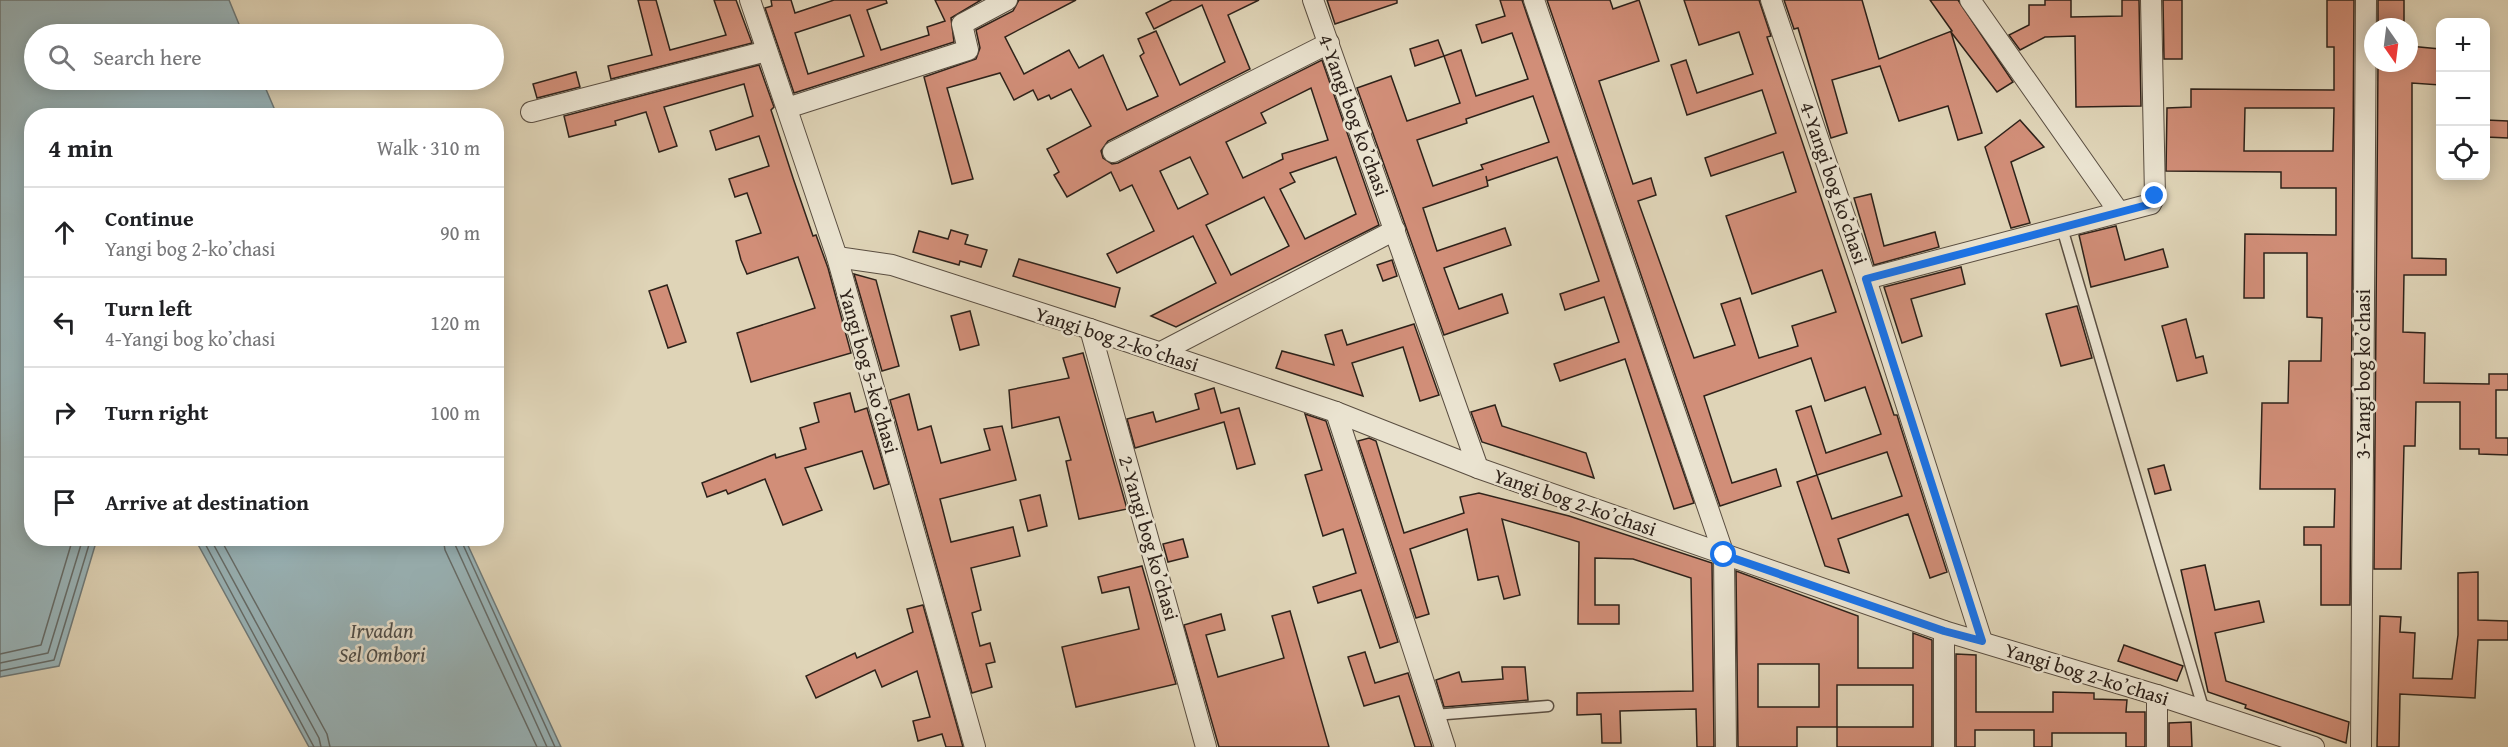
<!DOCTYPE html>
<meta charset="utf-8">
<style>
:root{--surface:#fff;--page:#f6f6f6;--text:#202124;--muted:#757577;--line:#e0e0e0}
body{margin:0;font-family:"Gentium Book Plus",serif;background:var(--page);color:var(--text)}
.controls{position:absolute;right:18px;top:18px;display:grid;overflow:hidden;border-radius:12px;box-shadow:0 3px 15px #0003}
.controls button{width:54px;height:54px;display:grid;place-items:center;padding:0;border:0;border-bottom:2px solid var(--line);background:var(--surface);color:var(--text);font:30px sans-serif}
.compass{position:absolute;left:2364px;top:18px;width:54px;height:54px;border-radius:50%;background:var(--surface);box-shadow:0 3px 15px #0003;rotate:166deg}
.stop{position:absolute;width:18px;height:18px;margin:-14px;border:4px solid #1a73e8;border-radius:50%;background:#fff}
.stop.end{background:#1a73e8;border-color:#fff;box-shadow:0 2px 6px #0008}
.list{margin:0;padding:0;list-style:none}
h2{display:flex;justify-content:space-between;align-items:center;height:78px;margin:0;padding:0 24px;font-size:26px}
h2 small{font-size:20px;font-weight:400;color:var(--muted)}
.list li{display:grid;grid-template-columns:39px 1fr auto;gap:18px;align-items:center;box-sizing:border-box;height:90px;padding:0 24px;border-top:2px solid var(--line)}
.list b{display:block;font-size:22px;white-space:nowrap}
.list p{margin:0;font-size:20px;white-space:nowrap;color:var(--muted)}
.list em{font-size:20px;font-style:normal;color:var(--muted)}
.icon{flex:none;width:33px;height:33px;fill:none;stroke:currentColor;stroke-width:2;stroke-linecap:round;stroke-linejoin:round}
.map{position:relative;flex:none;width:2508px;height:747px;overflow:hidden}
.search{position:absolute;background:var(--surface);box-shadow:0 3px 15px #0003;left:24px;top:24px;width:480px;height:66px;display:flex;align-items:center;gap:15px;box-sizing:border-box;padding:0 21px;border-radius:33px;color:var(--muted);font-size:22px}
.panel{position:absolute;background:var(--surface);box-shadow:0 3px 15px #0003;left:24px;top:108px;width:480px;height:438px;border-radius:24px}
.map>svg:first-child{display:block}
.water{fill:#99b5ba;stroke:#6e7a7a;stroke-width:1.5}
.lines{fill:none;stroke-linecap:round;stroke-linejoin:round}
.shore{stroke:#646c6a;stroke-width:1.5}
.building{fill:#d18e78;stroke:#2e221a;stroke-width:1.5;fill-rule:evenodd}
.service-casing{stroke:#5a4e41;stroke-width:13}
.minor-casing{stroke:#5a4e41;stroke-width:22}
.service{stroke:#eae3d0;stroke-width:10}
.minor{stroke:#eae3d0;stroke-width:20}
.route{stroke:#1a73e8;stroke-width:8}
.labels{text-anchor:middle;stroke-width:5;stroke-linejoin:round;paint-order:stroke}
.street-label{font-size:20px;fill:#2e221a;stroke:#eae3d0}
.water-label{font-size:21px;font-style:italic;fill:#4e4e4a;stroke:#eae3d0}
</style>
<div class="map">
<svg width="2508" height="747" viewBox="0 0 2508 747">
<rect width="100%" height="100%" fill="#dfd4b7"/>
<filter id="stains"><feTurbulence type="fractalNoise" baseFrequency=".00333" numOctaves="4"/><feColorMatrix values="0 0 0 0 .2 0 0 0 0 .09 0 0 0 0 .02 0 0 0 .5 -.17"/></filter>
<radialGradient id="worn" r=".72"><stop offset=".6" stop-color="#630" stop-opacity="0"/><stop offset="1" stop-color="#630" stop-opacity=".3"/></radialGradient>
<!-- water -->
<g class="water">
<polygon points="0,0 229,0 243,34 34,34 34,80 262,80 277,115 32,116 32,538 97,539 59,666 0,677"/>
<polygon points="195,539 465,539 561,747 309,747"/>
</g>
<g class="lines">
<!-- shore -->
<g class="shore">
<polyline points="202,538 314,747"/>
<polyline points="210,538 319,738 321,747"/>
<polyline points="220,538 327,734 330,747"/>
<polyline points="443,538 445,550 537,747"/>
<polyline points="452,538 547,747"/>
<polyline points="460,538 555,747"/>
<polyline points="0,654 41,645 73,538"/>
<polyline points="0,663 48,653 83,538"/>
<polyline points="0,671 54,660 91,538"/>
</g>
</g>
<!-- building -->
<g class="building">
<polygon points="638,0 656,0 670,50 726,35 714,0 736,0 752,43 611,79 608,66 652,55"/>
<path d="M771,0H791L795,13L834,0H886L887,3L867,10L881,50L929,35L927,27L945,21L935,0H981L951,18L954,42L794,93L765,8L772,6ZM850,15L864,56L808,74L795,33Z"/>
<path d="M1019,0H1076L1005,37L1024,74L1069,50L1079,68L1103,55L1127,110L1158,96L1140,56L1144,53L1138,39L1156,31L1180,85L1225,62L1202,5L1154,29L1146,13L1172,0H1259L1228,15L1250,69L1108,141L1101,151L1103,158L1112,164L1118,163L1322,60L1379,225L1176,327L1151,316L1216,283L1193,236L1117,273L1107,254L1154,231L1132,185L1120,191L1111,172L1067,197L1054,175L1059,172L1047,149L1091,126L1071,89L1051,99L1049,95L1038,100L1033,90L1014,100L1000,73L947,88L973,179L952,184L924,77L976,59L980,48L976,30L1013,11ZM1311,88L1328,140L1282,154L1283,159L1243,178L1226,142L1266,123L1261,113ZM1190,157L1208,194L1178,209L1160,171ZM1336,157L1356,214L1305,239L1280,189L1295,182L1290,173ZM1264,197L1289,246L1231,275L1206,225Z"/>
<polygon points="1327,0 1397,0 1397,3 1335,24"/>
<path d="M1500,0H1522L1694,503L1674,509L1625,359L1560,381L1554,364L1619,342L1604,297L1565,310L1560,294L1599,281L1557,157L1487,181L1486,176L1488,186L1423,208L1437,251L1505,228L1511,245L1444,268L1459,309L1502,294L1508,313L1444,335L1357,88L1391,76L1407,121L1460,103L1444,56L1461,50L1476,96L1528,79L1512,33L1482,43L1476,25L1505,16ZM1533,96L1549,142L1481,165L1483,169L1433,186L1417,140L1467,123L1466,119Z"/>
<path d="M1547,0H1610L1613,9L1639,0L1659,61L1599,81L1633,184L1651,178L1656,195L1638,201L1694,358L1735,345L1721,304L1740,298L1759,358L1798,346L1792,326L1836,312L1822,270L1752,294L1726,216L1796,192L1783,152L1711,176L1705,158L1776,133L1762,90L1687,115L1671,65L1686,60L1697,93L1753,74L1739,32L1699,45L1684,0H1759L1771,36L1767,37L1894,415H1897L1901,428L1947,572L1930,578L1908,514L1838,539L1849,573L1825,566L1797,482L1817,475L1796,411L1811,406L1826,453L1881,434L1865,387L1825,401L1811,358L1704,396L1732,483L1776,469L1781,486L1720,506ZM1887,452L1902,496L1832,519L1817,475Z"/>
<polygon points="1784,0 1862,0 1879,59 1952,31 1930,0 1958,0 2013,82 1997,92 1951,32 1982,133 1958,140 1948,106 1899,121 1880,66 1832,80 1847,133 1831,138 1798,28 1794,29"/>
<polygon points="2045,0 2071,0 2071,17 2122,16 2122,0 2139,0 2141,106 2076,107 2075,36 2045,37 2020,50 2009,35 2029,25 2029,5 2045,5"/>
<polygon points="2163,0 2182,0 2182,59 2164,59"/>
<path d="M2327,0H2354L2350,605H2321V545H2304V527H2334L2335,489H2260L2262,403H2288L2289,361H2321L2322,318L2307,317V253H2264V298H2244L2245,234L2336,235V188H2281V172L2166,171L2167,108L2191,107V89L2334,90V47H2327ZM2245,108H2334L2333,151H2244Z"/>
<rect x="2378" y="0" width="26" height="27"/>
<polygon points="1438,40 1444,56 1415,66 1410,49"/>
<polygon points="2409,46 2440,49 2440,85 2412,83 2412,258 2446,259 2446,275 2404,275 2403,332 2425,333 2424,383 2489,384 2489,374 2508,374 2508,390 2496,390 2496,438 2508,438 2508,455 2479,454 2479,449 2460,449 2460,402 2416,402 2415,446 2404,446 2401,569 2374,569 2378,63 2409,63"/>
<polygon points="759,65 774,107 771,110 793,178 813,236 816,235 828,268 851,353 751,382 737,333 815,308 798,257 747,274 741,260 736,241 761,233 747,193 735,197 729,179 769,166 759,136 716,150 710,131 753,116 744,84 664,107 677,146 659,152 646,112 615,121 616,125 569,137 564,116"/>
<polygon points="576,72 580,87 537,98 533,84"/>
<polygon points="2020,120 2044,147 2011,162 2030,223 2011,228 1985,147"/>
<polygon points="2486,120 2508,121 2508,138 2486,137"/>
<polygon points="1871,194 1884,246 1935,232 1939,247 1874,265 1854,198"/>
<polygon points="2116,226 2125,260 2163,249 2168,267 2091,287 2079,235"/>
<polygon points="951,230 968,235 965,244 987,250 981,267 960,261 959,265 913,252 919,231 948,239"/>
<polygon points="1019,259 1120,288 1115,307 1013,276"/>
<polygon points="1392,260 1397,276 1383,281 1377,265"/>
<polygon points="1961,267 1965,284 1911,299 1922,336 1902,343 1884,287"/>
<polygon points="854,274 876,280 899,366 882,371"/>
<polygon points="667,285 686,342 668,348 649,291"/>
<polygon points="2077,306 2092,358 2061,366 2046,314"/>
<polygon points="970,311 979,345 960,350 951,316"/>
<polygon points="2186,319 2196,358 2203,356 2207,373 2177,381 2162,326"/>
<polygon points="1414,324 1439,395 1420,401 1403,347 1352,363 1363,396 1276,368 1282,351 1334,365 1325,335 1342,330 1347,345"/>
<polygon points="1083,353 1127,509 1079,519 1066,461 1071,460 1059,417 1012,428 1009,390 1069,378 1063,358"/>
<polygon points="1214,388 1221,413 1239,408 1255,464 1237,469 1224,422 1135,448 1127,419 1153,412 1156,422 1199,409 1195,394"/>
<polygon points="850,393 855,412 867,408 889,484 874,489 862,451 805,468 822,510 783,525 765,479 728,494 726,490 707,497 702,483 775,454 776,458 806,449 800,428 819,422 814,403"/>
<polygon points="909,394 918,430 931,426 941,463 990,450 984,429 1002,426 1016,480 940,499 951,542 1013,527 1020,556 971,568 981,610 972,613 980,646 990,643 995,662 986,664 992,687 972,693 890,400"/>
<polygon points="1495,405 1502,426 1586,453 1594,478 1482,442 1471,412"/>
<polygon points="1305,414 1326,421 1398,642 1380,648 1361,590 1318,603 1313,587 1356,573 1343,529 1323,536 1305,475 1322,470"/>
<polygon points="1369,438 1376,441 1404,533 1464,513 1460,497 1479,493 1569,516 1712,563 1714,747 1697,747 1696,709 1620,711 1621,743 1602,743 1601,714 1577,715 1577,693 1693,691 1691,578 1633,559 1595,558 1595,605 1619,605 1619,624 1578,624 1579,542 1502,519 1520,595 1504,599 1498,576 1478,580 1467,529 1410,549 1429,614 1416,618 1358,441"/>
<polygon points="2164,465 2171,490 2155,494 2148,469"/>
<polygon points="1040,495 1047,526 1028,531 1020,500"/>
<polygon points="1183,539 1188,557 1168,562 1163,544"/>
<polygon points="2205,565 2215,610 2259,601 2264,622 2215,633 2226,681 2349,722 2346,743 2245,708 2246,705 2208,692 2181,570"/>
<polygon points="1142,566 1176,684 1076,707 1062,647 1139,629 1129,587 1102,593 1098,577"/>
<path d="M1736,571L1858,616V668H1913V633L1932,640V747H1837V727H1797V747H1738ZM1758,664H1819V707H1758ZM1837,685H1913V727H1837Z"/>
<polygon points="2478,572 2478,620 2508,621 2508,640 2478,640 2475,698 2400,694 2399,747 2377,747 2380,616 2401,617 2400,632 2415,633 2413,678 2452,679 2458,635 2458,573"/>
<polygon points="923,605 963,747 946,747 942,734 918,741 913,721 930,717 917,671 882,687 875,670 816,698 806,676 855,653 857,658 913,632 907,609"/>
<polygon points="1290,611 1329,747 1219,747 1184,625 1221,614 1225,630 1206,635 1218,677 1284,658 1272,616"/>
<polygon points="2124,645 2183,666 2177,681 2118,661"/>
<polygon points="1365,652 1375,683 1408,673 1432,747 1415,747 1399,696 1364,706 1348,657"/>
<polygon points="1956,654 1976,655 1976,712 2053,712 2053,692 2094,693 2094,699 2127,700 2126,712 2145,712 2145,747 2126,747 2126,733 2052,733 2052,747 2034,747 2034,730 1975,730 1975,747 1956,747"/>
<polygon points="1502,667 1525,667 1528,700 1444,707 1436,680 1459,672 1462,682 1503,679"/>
<polygon points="2191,722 2192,747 2169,747 2169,723"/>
</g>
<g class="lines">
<!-- service casing -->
<g class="service-casing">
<g id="service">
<polyline points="2062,228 2204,711"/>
<polyline points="1434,715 1548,706"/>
</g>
</g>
<!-- minor casing -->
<g class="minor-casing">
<g id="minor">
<polyline points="750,0 837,257 975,747"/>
<polyline points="1313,0 1478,468"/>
<polyline points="1534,0 1724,555 1726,747"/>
<polyline points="1771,0 1866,279 1982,641"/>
<polyline points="1970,0 2119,212"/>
<polyline points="787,108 968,50 962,24 1007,0"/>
<polyline points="531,112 767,51"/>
<polyline points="1113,152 1329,43"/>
<polyline points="837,257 892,265 1090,329 1336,412 1478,468 1944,631 2157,695 2314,747"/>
<polyline points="1866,279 2151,204 2155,196 2151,0"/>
<polyline points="1090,329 1206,747"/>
<polyline points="1161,352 1395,230"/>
<polyline points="1336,412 1445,747"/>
<polyline points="1944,631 1944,747"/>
<polyline points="2157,695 2157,747"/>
<polyline points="2361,747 2366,0"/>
</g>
</g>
<!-- service -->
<use href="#service" class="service"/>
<!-- minor -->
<use href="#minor" class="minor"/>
</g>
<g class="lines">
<!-- route -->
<polyline class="route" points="1724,555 1944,631 1982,641 1866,279 2151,204 2155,196"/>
</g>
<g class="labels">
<!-- street labels -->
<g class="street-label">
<text transform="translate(1354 115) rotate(70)" y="7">4-Yangi bog koʼchasi</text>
<text transform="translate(1834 183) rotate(71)" y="7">4-Yangi bog koʼchasi</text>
<text transform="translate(1117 339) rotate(18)" y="7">Yangi bog 2-koʼchasi</text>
<text transform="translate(869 371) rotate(74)" y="7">Yangi bog 5-koʼchasi</text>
<text transform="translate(2363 374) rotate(-90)" y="7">3-Yangi bog koʼchasi</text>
<text transform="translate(1575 502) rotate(19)" y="7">Yangi bog 2-koʼchasi</text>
<text transform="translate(1149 538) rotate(74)" y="7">2-Yangi bog koʼchasi</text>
<text transform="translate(2087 674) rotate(17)" y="7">Yangi bog 2-koʼchasi</text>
</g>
<!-- water labels -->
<g class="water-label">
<text x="382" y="638">Irvadan<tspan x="382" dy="24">Sel Ombori</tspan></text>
</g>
</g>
<rect width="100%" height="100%" filter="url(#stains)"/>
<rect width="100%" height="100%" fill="url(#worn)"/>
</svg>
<div class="controls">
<button>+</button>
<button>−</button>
<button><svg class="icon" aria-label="locate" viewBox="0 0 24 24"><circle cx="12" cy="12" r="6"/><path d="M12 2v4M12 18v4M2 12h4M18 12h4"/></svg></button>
</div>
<svg class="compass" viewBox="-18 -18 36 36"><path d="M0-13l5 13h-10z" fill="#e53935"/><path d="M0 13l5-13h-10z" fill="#757577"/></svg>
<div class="stop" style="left:1724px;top:555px"></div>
<div class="stop end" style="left:2155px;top:196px"></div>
<div class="search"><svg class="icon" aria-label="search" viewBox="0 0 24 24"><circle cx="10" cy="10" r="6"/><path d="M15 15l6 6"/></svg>Search here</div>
<section class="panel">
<h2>4 min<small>Walk · 310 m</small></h2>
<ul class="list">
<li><svg class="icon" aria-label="ahead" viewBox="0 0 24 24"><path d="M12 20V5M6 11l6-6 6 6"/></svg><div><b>Continue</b><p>Yangi bog 2-koʼchasi</p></div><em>90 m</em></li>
<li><svg class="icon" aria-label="left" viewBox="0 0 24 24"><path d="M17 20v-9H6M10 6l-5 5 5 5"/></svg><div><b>Turn left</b><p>4-Yangi bog koʼchasi</p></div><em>120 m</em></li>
<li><svg class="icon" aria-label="right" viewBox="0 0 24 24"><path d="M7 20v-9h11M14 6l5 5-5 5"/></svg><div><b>Turn right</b></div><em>100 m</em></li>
<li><svg class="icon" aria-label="arrive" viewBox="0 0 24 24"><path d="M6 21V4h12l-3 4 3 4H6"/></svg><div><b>Arrive at destination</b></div></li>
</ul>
</section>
</div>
